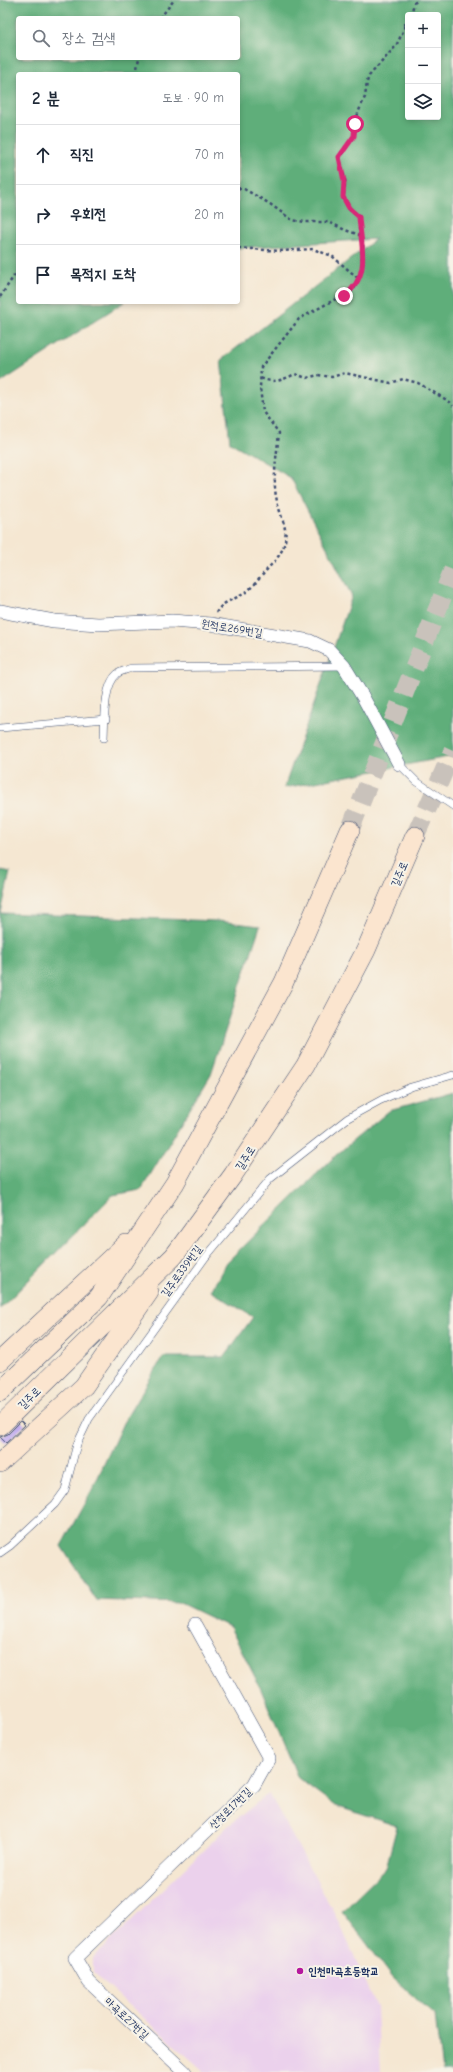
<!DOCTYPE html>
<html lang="ko">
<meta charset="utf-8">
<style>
:root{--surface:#fff;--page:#f2f2f3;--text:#1f2937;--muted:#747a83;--line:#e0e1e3}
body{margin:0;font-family:"Comic Neue","Poor Story",sans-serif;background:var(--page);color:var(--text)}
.controls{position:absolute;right:12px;top:12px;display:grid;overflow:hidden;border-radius:4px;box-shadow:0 2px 6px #0003}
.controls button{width:36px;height:36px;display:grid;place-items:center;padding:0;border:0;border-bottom:1px solid var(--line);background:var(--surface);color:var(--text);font:20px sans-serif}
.stop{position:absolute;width:12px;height:12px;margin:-9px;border:3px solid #db2777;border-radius:50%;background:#fff}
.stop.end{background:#db2777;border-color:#fff;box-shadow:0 1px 4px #0008}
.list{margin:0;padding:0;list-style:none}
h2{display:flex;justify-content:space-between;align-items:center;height:52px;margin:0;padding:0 16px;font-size:17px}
h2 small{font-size:13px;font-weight:400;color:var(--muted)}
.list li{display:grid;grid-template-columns:26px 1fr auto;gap:12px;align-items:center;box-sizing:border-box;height:60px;padding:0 16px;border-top:1px solid var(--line)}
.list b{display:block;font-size:15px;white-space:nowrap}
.list em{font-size:13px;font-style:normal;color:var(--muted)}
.icon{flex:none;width:22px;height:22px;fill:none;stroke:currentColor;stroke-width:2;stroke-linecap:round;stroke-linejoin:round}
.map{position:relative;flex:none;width:453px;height:2072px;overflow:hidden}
.search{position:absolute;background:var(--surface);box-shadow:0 2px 6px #0003;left:16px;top:16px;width:224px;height:44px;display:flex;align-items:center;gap:10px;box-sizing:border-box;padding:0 14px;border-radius:4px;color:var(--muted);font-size:15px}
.panel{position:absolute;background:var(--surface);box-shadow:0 2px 6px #0003;left:16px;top:72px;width:224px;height:232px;border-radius:4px}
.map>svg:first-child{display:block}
.built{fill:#ebd1ec}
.forest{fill:#5fae7a;stroke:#3d6e6c;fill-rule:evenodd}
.building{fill:#c3aef0}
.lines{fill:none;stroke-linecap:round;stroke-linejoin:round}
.secondary-tunnel{stroke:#c9c2bb;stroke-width:19;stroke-dasharray:19 10;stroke-linecap:butt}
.service-casing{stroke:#3c4b6f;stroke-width:8}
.minor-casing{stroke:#3c4b6f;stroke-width:14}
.secondary-casing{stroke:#3c4b6f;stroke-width:20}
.path{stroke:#3c4b6f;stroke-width:2.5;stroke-dasharray:3 3;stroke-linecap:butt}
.service{stroke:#fff;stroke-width:7}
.minor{stroke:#fff;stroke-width:13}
.secondary{stroke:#fbe5cf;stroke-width:19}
.route{stroke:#db2777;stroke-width:5}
.poi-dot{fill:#b5179e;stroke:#f7f3e8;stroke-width:1.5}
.labels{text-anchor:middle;stroke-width:4;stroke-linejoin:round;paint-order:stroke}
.street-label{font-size:11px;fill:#1b2f5e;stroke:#f7f3e8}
.poi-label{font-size:11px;font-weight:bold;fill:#1b2f5e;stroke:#f7f3e8;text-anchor:start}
</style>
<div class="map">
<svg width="453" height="2072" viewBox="0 0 453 2072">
<rect width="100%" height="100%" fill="#f7f3e8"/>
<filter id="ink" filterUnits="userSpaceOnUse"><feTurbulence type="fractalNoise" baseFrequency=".025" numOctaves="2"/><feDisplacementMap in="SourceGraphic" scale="8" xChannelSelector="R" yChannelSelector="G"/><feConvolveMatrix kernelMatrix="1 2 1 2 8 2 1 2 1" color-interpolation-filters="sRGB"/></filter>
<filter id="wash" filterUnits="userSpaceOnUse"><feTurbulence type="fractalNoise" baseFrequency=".012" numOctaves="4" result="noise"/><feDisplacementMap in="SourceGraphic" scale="16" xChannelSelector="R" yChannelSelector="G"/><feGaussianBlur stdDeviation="0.9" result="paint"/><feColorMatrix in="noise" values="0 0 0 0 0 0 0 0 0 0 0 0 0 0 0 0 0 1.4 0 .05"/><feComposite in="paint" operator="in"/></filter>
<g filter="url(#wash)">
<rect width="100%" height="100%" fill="#f5e7d2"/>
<!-- built -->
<polygon class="built" points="269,1793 338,1920 377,2007 380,2072 205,2072 93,1973 93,1958 228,1826"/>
<!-- forest -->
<g class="forest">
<path d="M0,0H453V756L284,788L352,596L291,478L230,442L221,360L376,239L238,248V74H18V302H124L0,383ZM408,15H438V117H408ZM18,18H238V58H18Z"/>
<polygon points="0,870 10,872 1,913 218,921 260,926 211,1074 141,1190 113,1195 0,1309"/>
<polygon points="453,1093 453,2072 442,2072 435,2016 393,1978 342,1911 386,1868 397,1826 336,1806 298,1778 260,1687 230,1627 180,1603 96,1600 61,1546 93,1488 123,1423 163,1357 224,1357 253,1317 211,1291 227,1262 336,1155 389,1111"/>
</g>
<g id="blocks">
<!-- building -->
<polygon class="building" points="21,1421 25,1425 6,1443 0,1437 8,1434"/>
</g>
</g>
<g filter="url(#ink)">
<use href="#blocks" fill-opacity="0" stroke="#3c4b6f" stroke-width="1"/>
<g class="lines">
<!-- secondary-tunnel -->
<g class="secondary-tunnel">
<polyline points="350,830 453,570"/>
<polyline points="415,836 453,751"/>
</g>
<!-- service casing -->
<g class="service-casing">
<g id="service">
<polyline points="0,728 106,719"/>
<path d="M104,738C105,721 103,686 117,674C120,671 127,670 131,668L344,666"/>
<polyline points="399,764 416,781 453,806"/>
<polyline points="0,1553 10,1546 55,1504 65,1490 77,1444 89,1419 205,1258 270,1179 348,1118 381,1100 411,1087 453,1075"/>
</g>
</g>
<!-- minor casing -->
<g class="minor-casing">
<g id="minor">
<polyline points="0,611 54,621 98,624 172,621 210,624 310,641 329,650 344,666 363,697 399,764"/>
<polyline points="185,2072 89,1982 75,1958 254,1785 269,1758 195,1625"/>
</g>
</g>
<!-- secondary casing -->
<g class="secondary-casing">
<g id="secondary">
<polyline points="0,1361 126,1244"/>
<polyline points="0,1392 99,1297 175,1183 284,982 350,830"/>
<polyline points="0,1426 174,1256 233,1175 306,1065 366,950 415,836"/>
<polyline points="0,1463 84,1386 149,1292"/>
</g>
</g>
<!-- path -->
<g class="path">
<polyline points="411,15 414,3 418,0"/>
<polyline points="160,18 174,0"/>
<polyline points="136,74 139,58"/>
<polyline points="238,188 244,189 270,204 292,220 305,222 329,222 345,230 360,235"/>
<polyline points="238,248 280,251 313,249 332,256 358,278"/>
<polyline points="0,297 18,270"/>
<path d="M261,378C273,384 283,380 295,374L307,378L318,375L332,377L345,373L391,383L403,379L418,383L450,402L453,406"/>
<path d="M216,613C223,600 236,600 246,592C255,585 263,574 271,565C300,535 277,520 275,488C274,469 277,452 279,433L263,412L260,388L261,367L299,319L354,289L362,269L363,244L360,235L359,217L349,208L343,197L345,181L339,157L354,136L358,113L365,97L367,82L369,76L396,46L406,25H404L408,22"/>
</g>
<!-- service -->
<use href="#service" class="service"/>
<!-- minor -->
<use href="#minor" class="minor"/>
<!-- secondary -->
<use href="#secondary" class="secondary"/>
</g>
</g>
<g class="lines" filter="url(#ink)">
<!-- route -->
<path class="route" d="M344,296C372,276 361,246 359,217L349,208L343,197L344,181L339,157L354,136L355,124"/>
</g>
<!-- markers -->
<circle class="poi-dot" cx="300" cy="1971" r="4"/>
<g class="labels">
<!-- street labels -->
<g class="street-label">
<text transform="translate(232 628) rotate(9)" y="4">원적로269번길</text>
<text transform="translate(399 874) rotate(-67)" y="4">길주로</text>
<text transform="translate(245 1158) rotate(-57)" y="4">길주로</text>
<text transform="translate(181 1271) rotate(-54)" y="4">길주로339번길</text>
<text transform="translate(29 1398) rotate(-44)" y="4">길주로</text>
<text transform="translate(230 1808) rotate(-44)" y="4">산청로17번길</text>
<text transform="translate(127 2018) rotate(43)" y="4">마곡로27번길</text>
</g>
<!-- poi labels -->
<g class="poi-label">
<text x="308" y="1975">인천마곡초등학교</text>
</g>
</g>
</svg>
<div class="controls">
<button>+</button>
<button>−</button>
<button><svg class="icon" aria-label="layers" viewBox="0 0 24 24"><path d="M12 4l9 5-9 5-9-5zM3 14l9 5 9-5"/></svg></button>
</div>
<div class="stop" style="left:355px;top:124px"></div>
<div class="stop end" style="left:344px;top:296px"></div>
<div class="search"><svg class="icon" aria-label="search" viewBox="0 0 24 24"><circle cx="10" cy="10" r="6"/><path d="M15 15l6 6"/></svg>장소 검색</div>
<section class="panel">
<h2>2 분<small>도보 · 90 m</small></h2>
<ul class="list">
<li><svg class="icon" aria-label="ahead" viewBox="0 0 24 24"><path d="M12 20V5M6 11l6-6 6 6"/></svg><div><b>직진</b></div><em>70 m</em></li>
<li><svg class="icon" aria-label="right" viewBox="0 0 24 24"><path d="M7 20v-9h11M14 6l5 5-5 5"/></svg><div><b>우회전</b></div><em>20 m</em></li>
<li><svg class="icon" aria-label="arrive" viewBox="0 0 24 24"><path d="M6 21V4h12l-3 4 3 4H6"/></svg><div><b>목적지 도착</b></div></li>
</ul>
</section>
</div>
